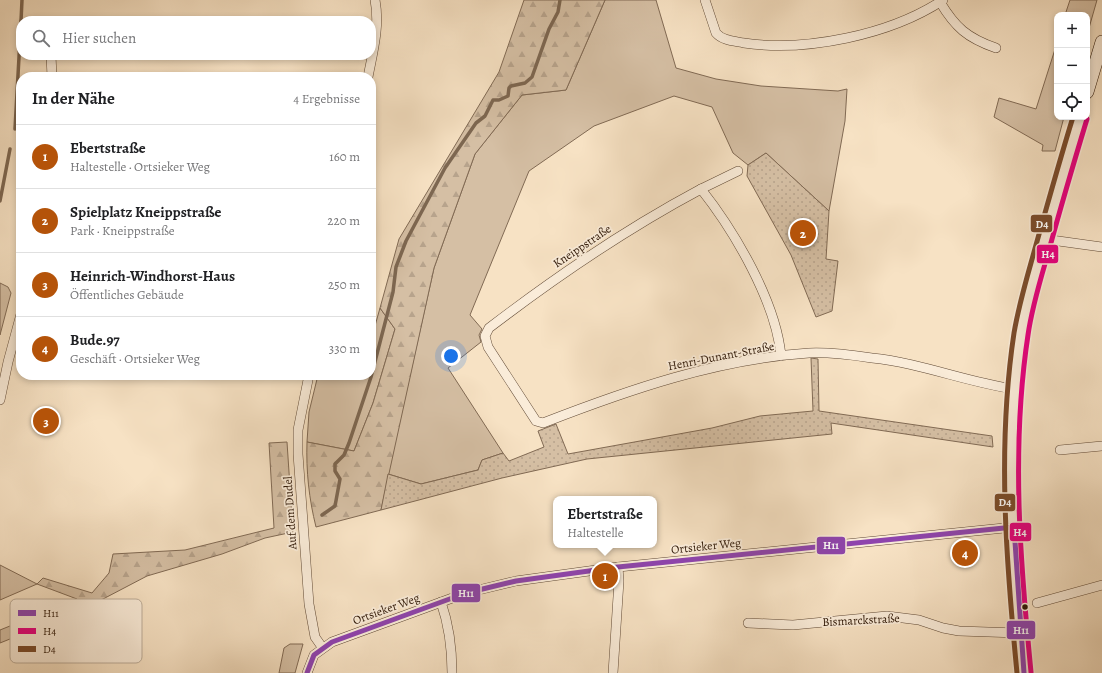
<!DOCTYPE html>
<html lang="de">
<meta charset="utf-8">
<style>
:root{--surface:#fff;--page:#f6f6f6;--text:#202124;--muted:#757577;--line:#e0e0e0;--accent:#b45309}
body{margin:0;font-family:Alegreya,serif;background:var(--page);color:var(--text)}
.controls{position:absolute;right:12px;top:12px;display:grid;overflow:hidden;border-radius:8px;box-shadow:0 2px 6px #0003}
.controls button{width:36px;height:36px;display:grid;place-items:center;padding:0;border:0;border-bottom:1px solid var(--line);background:var(--surface);color:var(--text);font:20px sans-serif}
.you{position:absolute;left:451px;top:356px;width:14px;height:14px;margin:-10px;border:3px solid #fff;border-radius:50%;background:#1a73e8;box-shadow:0 0 0 6px #1a73e833}
.badge{display:grid;place-items:center;width:26px;height:26px;border-radius:50%;background:var(--accent);color:#fff;font-size:13px;font-weight:700}
.pin{position:absolute;translate:-50% -50%;border:2px solid #fff;box-shadow:0 1px 4px #0006}
.popup{position:absolute;left:553px;top:496px;width:104px;height:52px;box-sizing:border-box;display:grid;place-content:center;border-radius:8px;background:var(--surface);filter:drop-shadow(0 1px 3px #0005);font-size:13px;white-space:nowrap;color:var(--muted)}
.popup b{font-size:15px;color:var(--text)}
.popup::after{content:'';position:absolute;left:50%;top:100%;margin-left:-8px;border:8px solid transparent;border-top-color:var(--surface)}
.list{margin:0;padding:0;list-style:none}
h2{display:flex;justify-content:space-between;align-items:center;height:52px;margin:0;padding:0 16px;font-size:17px}
h2 small{font-size:13px;font-weight:400;color:var(--muted)}
.list li{display:grid;grid-template-columns:26px 1fr auto;gap:12px;align-items:center;box-sizing:border-box;height:64px;padding:0 16px;border-top:1px solid var(--line)}
.list b{display:block;font-size:15px;white-space:nowrap}
.list p{margin:0;font-size:13px;white-space:nowrap;color:var(--muted)}
.list em{font-size:13px;font-style:normal;color:var(--muted)}
.icon{flex:none;width:22px;height:22px;fill:none;stroke:currentColor;stroke-width:2;stroke-linecap:round;stroke-linejoin:round}
.map{position:relative;flex:none;width:1102px;height:673px;overflow:hidden}
.search{position:absolute;background:var(--surface);box-shadow:0 2px 6px #0003;left:16px;top:16px;width:360px;height:44px;display:flex;align-items:center;gap:10px;box-sizing:border-box;padding:0 14px;border-radius:16px;color:var(--muted);font-size:15px}
.panel{position:absolute;background:var(--surface);box-shadow:0 2px 6px #0003;left:16px;top:72px;width:360px;height:308px;border-radius:16px}
.map>svg:first-child{display:block}
.green{fill:#d5bfa4;stroke:#816a54}
.forest{fill:url(#forest-firs);stroke:#816a54}
.park{fill:url(#park-dots);stroke:#816a54}
.lines{fill:none;stroke-linecap:round;stroke-linejoin:round}
.stream{stroke:#7d6751;stroke-width:3.5}
.minor-casing{stroke:#604935;stroke-width:10}
.secondary-casing{stroke:#2d1605;stroke-width:14}
.minor{stroke:#faecd9;stroke-width:9}
.secondary{stroke:#faecd9;stroke-width:13}
.bus-1-casing{stroke:#faecd9;stroke-width:8}
.bus-2-casing{stroke:#faecd9;stroke-width:8}
.bus-3-casing{stroke:#faecd9;stroke-width:8}
.bus-1{stroke:#8e44ad;stroke-width:5}
.bus-2{stroke:#e5007d;stroke-width:5}
.bus-3{stroke:#7a4b2a;stroke-width:5}
.bus-dot{fill:#2d1605;stroke:#faecd9;stroke-width:1.5}
.labels{text-anchor:middle;stroke-width:3.5;stroke-linejoin:round;paint-order:stroke}
.street-label{font-size:12px;fill:#2d1605;stroke:#faecd9}
.key{fill:#faecd9;stroke:#bcac99;stroke-width:1}
.key-label{font-size:11px;fill:#2d1605}
.line-badge{stroke:#faecd9;stroke-width:1.5}
.badge-label{font-size:11px;text-anchor:middle;font-weight:bold;fill:#fff}
</style>
<div class="map">
<svg width="1102" height="673" viewBox="0 0 1102 673">
<defs>
<pattern id="forest-firs" width="22" height="20" patternUnits="userSpaceOnUse"><rect width="22" height="20" fill="#d5bfa4"/><path d="M5 1l3.5 6h-7zM16 11l3.5 6h-7z" fill="#b7a38c"/></pattern>
<pattern id="park-dots" width="8" height="8" patternUnits="userSpaceOnUse"><rect width="8" height="8" fill="#d5bfa4"/><path d="M2 2h.1M6 6h.1" fill="none" stroke="#b7a38c" stroke-width="1.8" stroke-linecap="round"/></pattern>
</defs>
<rect width="100%" height="100%" fill="#f7e2c4"/>
<filter id="stains"><feTurbulence type="fractalNoise" baseFrequency=".005" numOctaves="4"/><feColorMatrix values="0 0 0 0 .2 0 0 0 0 .09 0 0 0 0 .02 0 0 0 .5 -.17"/></filter>
<radialGradient id="worn" r=".72"><stop offset=".6" stop-color="#630" stop-opacity="0"/><stop offset="1" stop-color="#630" stop-opacity=".3"/></radialGradient>
<!-- green -->
<g class="green">
<polygon points="605,0 656,0 676,68 716,79 761,86 838,91 847,89 845,121 829,211 766,153 748,165 733,153 712,107 674,96 594,126 529,171 470,315 482,329 479,335 481,342 448,368 503,453 482,460 478,470 421,484 388,474 434,268 475,154 522,95 566,90"/>
<polygon points="1070,0 1097,0 1087,35 1087,15 1065,15"/>
<polygon points="1057,43 1057,117 1064,117 1055,151 1042,151 1043,145 994,117 999,98 1036,109"/>
<polygon points="0,283 8,287 11,293 0,335"/>
<polygon points="380,308 395,329 373,403 354,451 307,442 309,412 318,375 371,375 371,340"/>
<polygon points="0,565 37,584 0,600"/>
<polygon points="290,644 303,644 295,673 279,673 284,648"/>
</g>
<!-- forest -->
<g class="forest">
<path d="M524,0H605L566,90L522,95L475,154L434,268L381,510L316,527C309,499 306,471 307,442L354,451L373,403L395,329L380,308L399,239L499,72Z"/>
<polygon points="287,442 293,532 265,538 222,554 147,576 82,610 0,643 0,630 77,599 37,584 43,578 92,593 109,573 113,554 185,550 274,528 269,443"/>
</g>
<!-- park -->
<g class="park">
<polygon points="766,153 829,211 826,259 838,261 832,311 816,317 791,255 747,176 748,165"/>
<polygon points="811,358 818,359 819,411 992,436 993,447 831,423 832,434 587,459 502,478 381,510 388,474 421,484 478,470 482,460 503,453 509,461 544,447 538,431 556,424 568,454 712,428 760,416 813,411"/>
</g>
<g class="lines">
<!-- stream -->
<g class="stream">
<polyline points="21,21 22,0"/>
<polyline points="15,129 21,21"/>
<polyline points="0,201 10,149"/>
<polyline points="322,515 335,506 340,479 335,471 335,464 344,455 349,443 371,377 393,292 396,267 406,241 445,168 476,123 485,116 493,100 499,100 508,96 509,88 511,86 525,83 532,77 549,29 558,12 560,0"/>
</g>
<!-- minor casing -->
<g class="minor-casing">
<g id="minor">
<path d="M705,0L716,33C723,41 735,41 744,43C806,52 890,35 943,0"/>
<path d="M940,2C955,27 967,38 996,48"/>
<polyline points="51,55 52,77"/>
<path d="M368,77C373,51 380,26 375,0"/>
<polyline points="701,189 738,171"/>
<polyline points="1044,239 1102,247"/>
<path d="M781,356C776,302 735,232 701,189C626,229 557,276 489,328L485,336L488,347L536,421L543,423C628,390 717,359 809,353C830,352 852,355 872,358C921,363 966,382 1014,389"/>
<polyline points="309,375 298,430 298,454 309,604 315,637 322,647"/>
<polyline points="0,400 8,362 21,314"/>
<polyline points="1060,450 1102,446"/>
<path d="M441,602C449,625 452,649 452,673"/>
<polyline points="1037,603 1102,585"/>
<polyline points="748,623 793,625 887,616 919,620 943,628 959,631 1021,633"/>
<polyline points="307,673 314,655 332,642 466,593 516,581 618,567 1014,527"/>
<polyline points="613,673 619,581 618,567"/>
</g>
</g>
<!-- secondary casing -->
<g class="secondary-casing">
<g id="secondary">
<polyline points="1087,92 1102,42"/>
<path d="M1024,673C1013,564 1003,441 1021,333C1026,304 1034,276 1042,248C1054,204 1067,160 1080,117"/>
</g>
</g>
<!-- minor -->
<use href="#minor" class="minor"/>
<!-- secondary -->
<use href="#secondary" class="secondary"/>
<!-- bus-1 casing -->
<g class="bus-1-casing">
<g id="bus-1">
<polyline points="1014,527 1024,673"/>
<polyline points="307,673 314,655 332,642 466,593 516,581 618,567 1014,527"/>
</g>
</g>
<!-- bus-2 casing -->
<g class="bus-2-casing">
<path id="bus-2" d="M1031,672C1020,560 1011,447 1028,335C1032,306 1041,278 1049,250C1061,206 1074,162 1087,119"/>
</g>
<!-- bus-3 casing -->
<g class="bus-3-casing">
<path id="bus-3" d="M1017,673C1006,560 997,446 1014,333C1019,303 1028,274 1036,245C1048,202 1060,159 1073,117"/>
</g>
<!-- bus-1 -->
<use href="#bus-1" class="bus-1"/>
<!-- bus-2 -->
<use href="#bus-2" class="bus-2"/>
<!-- bus-3 -->
<use href="#bus-3" class="bus-3"/>
</g>
<!-- markers -->
<circle class="bus-dot" cx="1025" cy="607" r="3.5"/>
<g class="labels">
<!-- street labels -->
<g class="street-label">
<text transform="translate(582 246) rotate(-34)" y="4">Kneippstraße</text>
<text transform="translate(721 356) rotate(-11)" y="4">Henri-Dunant-Straße</text>
<text transform="translate(290 513) rotate(-94)" y="4">Auf dem Dudel</text>
<text transform="translate(706 546) rotate(-6)" y="4">Ortsieker Weg</text>
<text transform="translate(386 609) rotate(-20)" y="4">Ortsieker Weg</text>
<text transform="translate(861 620) rotate(-3)" y="4">Bismarckstraße</text>
</g>
</g>
<!-- legend -->
<rect x="10" y="599" width="132" height="64" rx="6" class="key"/>
<rect x="18" y="610" width="18" height="6" fill="#8e44ad"/>
<rect x="18" y="628" width="18" height="6" fill="#e5007d"/>
<rect x="18" y="646" width="18" height="6" fill="#7a4b2a"/>
<g class="key-label">
<text x="43" y="617">H11</text>
<text x="43" y="635">H4</text>
<text x="43" y="653">D4</text>
</g>
<g class="line-badge">
<rect x="1030" y="214" width="23" height="19" rx="4" fill="#7a4b2a"/>
<rect x="1036" y="244" width="23" height="20" rx="4" fill="#e5007d"/>
<rect x="994" y="493" width="22" height="19" rx="4" fill="#7a4b2a"/>
<rect x="1009" y="522" width="23" height="20" rx="4" fill="#e5007d"/>
<rect x="816" y="536" width="30" height="19" rx="4" fill="#8e44ad"/>
<rect x="451" y="583" width="30" height="20" rx="4" fill="#8e44ad"/>
<rect x="1006" y="620" width="30" height="20" rx="4" fill="#8e44ad"/>
</g>
<g class="badge-label">
<text x="1042" y="228">D4</text>
<text x="1048" y="258">H4</text>
<text x="1005" y="506">D4</text>
<text x="1020" y="536">H4</text>
<text x="831" y="549">H11</text>
<text x="466" y="597">H11</text>
<text x="1021" y="634">H11</text>
</g>
<rect width="100%" height="100%" filter="url(#stains)"/>
<rect width="100%" height="100%" fill="url(#worn)"/>
</svg>
<div class="controls">
<button>+</button>
<button>−</button>
<button><svg class="icon" aria-label="locate" viewBox="0 0 24 24"><circle cx="12" cy="12" r="6"/><path d="M12 2v4M12 18v4M2 12h4M18 12h4"/></svg></button>
</div>
<div class="you"></div>
<div class="pin badge" style="left:605px;top:576px">1</div>
<div class="popup"><b>Ebertstraße</b>Haltestelle</div>
<div class="pin badge" style="left:803px;top:233px">2</div>
<div class="pin badge" style="left:46px;top:421px">3</div>
<div class="pin badge" style="left:965px;top:553px">4</div>
<div class="search"><svg class="icon" aria-label="search" viewBox="0 0 24 24"><circle cx="10" cy="10" r="6"/><path d="M15 15l6 6"/></svg>Hier suchen</div>
<section class="panel">
<h2>In der Nähe<small>4 Ergebnisse</small></h2>
<ul class="list">
<li><span class="badge">1</span><div><b>Ebertstraße</b><p>Haltestelle · Ortsieker Weg</p></div><em>160 m</em></li>
<li><span class="badge">2</span><div><b>Spielplatz Kneippstraße</b><p>Park · Kneippstraße</p></div><em>220 m</em></li>
<li><span class="badge">3</span><div><b>Heinrich-Windhorst-Haus</b><p>Öffentliches Gebäude</p></div><em>250 m</em></li>
<li><span class="badge">4</span><div><b>Bude.97</b><p>Geschäft · Ortsieker Weg</p></div><em>330 m</em></li>
</ul>
</section>
</div>
